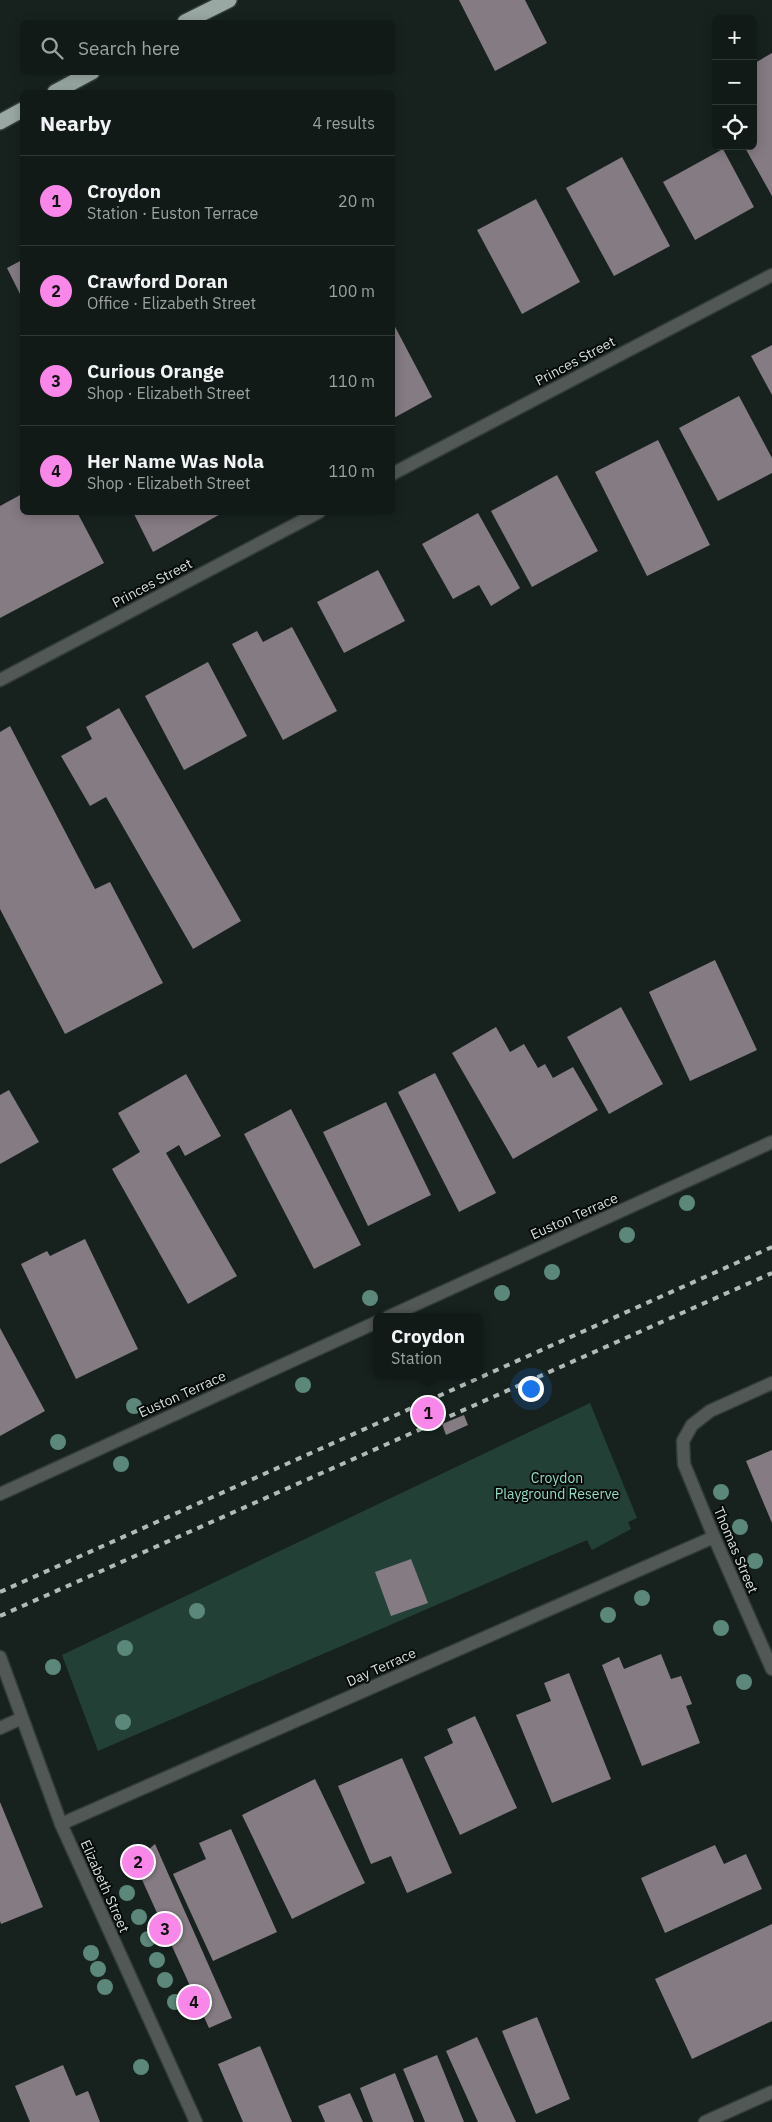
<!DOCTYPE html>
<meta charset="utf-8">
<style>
:root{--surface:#111a17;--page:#1e2724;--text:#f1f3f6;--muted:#9ca1a1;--line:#303836;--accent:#f987e9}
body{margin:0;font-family:"IBM Plex Sans",sans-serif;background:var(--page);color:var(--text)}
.controls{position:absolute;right:15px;top:15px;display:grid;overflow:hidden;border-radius:8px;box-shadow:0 2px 12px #0003}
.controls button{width:45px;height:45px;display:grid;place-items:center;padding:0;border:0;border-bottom:1px solid var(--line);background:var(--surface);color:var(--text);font:25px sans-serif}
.you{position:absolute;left:530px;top:1388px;width:18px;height:18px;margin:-12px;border:4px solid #fff;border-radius:50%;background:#1a73e8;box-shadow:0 0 0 8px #1a73e833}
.badge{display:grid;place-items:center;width:32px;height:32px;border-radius:50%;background:var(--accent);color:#111;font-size:16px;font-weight:700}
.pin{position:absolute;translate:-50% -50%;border:2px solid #fff;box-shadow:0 1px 5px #0006}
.popup{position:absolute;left:373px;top:1313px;width:110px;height:65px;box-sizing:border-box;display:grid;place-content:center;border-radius:8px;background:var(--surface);filter:drop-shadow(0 1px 4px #0005);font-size:16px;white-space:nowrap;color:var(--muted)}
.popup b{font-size:19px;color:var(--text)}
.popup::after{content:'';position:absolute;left:50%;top:100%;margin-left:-10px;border:10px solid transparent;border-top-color:var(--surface)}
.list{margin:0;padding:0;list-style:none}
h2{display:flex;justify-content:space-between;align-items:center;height:65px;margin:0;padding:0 20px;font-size:21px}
h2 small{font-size:16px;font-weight:400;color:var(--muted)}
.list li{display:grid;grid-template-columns:32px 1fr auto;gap:15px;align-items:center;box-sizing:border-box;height:90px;padding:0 20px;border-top:1px solid var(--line)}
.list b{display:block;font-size:19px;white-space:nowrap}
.list p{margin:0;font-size:16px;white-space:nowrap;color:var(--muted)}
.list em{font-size:16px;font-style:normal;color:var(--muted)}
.icon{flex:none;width:28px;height:28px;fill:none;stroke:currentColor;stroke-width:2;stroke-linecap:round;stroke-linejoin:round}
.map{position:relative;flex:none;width:772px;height:2122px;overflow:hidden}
.search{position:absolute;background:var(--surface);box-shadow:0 2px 12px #0003;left:20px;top:20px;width:375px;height:55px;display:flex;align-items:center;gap:12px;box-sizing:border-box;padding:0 18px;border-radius:8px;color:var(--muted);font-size:19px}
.panel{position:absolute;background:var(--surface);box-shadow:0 2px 12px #0003;left:20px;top:90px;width:375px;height:425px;border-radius:8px}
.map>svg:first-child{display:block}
.green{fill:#234037}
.building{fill:#857b83}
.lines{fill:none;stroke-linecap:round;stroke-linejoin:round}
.street-casing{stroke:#323c39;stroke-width:15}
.highway-casing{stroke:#323c39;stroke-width:18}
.street{stroke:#525856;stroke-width:12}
.highway{stroke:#99a8a2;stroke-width:15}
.rail{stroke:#b1bab7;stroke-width:4;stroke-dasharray:6 6;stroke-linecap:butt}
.tree{fill:#5b887a}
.labels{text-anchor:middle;stroke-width:4;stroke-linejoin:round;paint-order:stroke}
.street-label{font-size:14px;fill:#d7dfdc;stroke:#060b09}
.park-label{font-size:14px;fill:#92dbc4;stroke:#060b09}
</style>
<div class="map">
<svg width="772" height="2122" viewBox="0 0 772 2122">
<rect width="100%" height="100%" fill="#17221f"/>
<!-- green -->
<polygon class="green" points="590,1403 637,1518 628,1522 631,1529 592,1550 587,1540 98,1751 62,1655"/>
<!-- building -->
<g class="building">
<polygon points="459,0 525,0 547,43 495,71"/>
<polygon points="772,53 772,196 744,146 753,146 753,64"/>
<polygon points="723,149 754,207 695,240 663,182"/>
<polygon points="622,157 670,246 614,276 566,188"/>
<polygon points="536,199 580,282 522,314 477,230"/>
<polygon points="22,260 22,298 7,268"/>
<polygon points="392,321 432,397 392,419"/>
<polygon points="772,345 772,395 751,356"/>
<polygon points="739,396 772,458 772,473 718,501 679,428"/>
<polygon points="658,440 710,545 647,576 595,472"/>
<polygon points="557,475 598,551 532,587 491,511"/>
<polygon points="22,494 22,512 77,512 104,563 0,618 0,506"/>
<polygon points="133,512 224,512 153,552"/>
<polygon points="478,513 520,588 491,606 479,585 453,599 422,544"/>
<polygon points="378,570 405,621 344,653 317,602"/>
<polygon points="292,627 337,711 283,740 232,644 257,631 263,642"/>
<polygon points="208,662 247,736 184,770 145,696"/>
<polygon points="119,708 241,921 193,949 106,797 90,806 61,756 92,739 86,727"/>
<polygon points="10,726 95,889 110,882 163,983 65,1034 0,909 0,732"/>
<polygon points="715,960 757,1050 690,1081 649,992"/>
<polygon points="621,1007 663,1084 609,1114 567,1037"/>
<polygon points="496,1027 510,1052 524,1044 538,1068 545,1064 553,1078 573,1067 598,1110 513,1159 452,1053"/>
<polygon points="435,1073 496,1193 459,1212 398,1092"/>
<polygon points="186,1074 221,1136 185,1156 179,1145 166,1153 237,1276 188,1304 112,1169 140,1152 118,1113"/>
<polygon points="9,1090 39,1142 0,1164 0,1095"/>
<polygon points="386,1102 431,1195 368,1226 323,1132"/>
<polygon points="291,1109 361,1245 314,1269 244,1134"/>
<polygon points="85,1239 138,1349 76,1379 21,1264 47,1251 50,1256"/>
<polygon points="0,1328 45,1411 0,1436"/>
<polygon points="464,1415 468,1425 446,1435 442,1424"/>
<polygon points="772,1450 772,1523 746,1461"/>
<polygon points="411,1559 428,1603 391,1616 375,1572"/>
<polygon points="661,1654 671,1679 681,1676 692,1704 686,1706 700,1743 642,1766 602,1665 619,1657 624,1669"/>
<polygon points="569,1673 611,1779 552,1803 516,1715 551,1701 544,1683"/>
<polygon points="475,1716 517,1808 460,1835 424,1757 453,1743 447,1729"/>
<polygon points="402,1758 452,1873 407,1893 391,1856 371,1864 338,1786"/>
<polygon points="315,1779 365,1883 292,1919 242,1815"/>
<polygon points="0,1802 43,1907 1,1924 0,1921"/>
<polygon points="231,1829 277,1932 213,1961 173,1874 206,1859 199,1843"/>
<polygon points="155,1844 232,2018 209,2028 134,1862"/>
<polygon points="715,1845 724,1864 746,1854 762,1889 665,1933 641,1878"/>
<polygon points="772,1924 772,2021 692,2059 655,1979"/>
<polygon points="537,2017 570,2099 536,2114 502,2031"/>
<polygon points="477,2037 516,2122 478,2122 446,2051"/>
<polygon points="260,2046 292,2122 243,2122 218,2064"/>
<polygon points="437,2055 464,2122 425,2122 403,2069"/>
<polygon points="63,2065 76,2096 88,2091 100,2122 30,2122 15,2086"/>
<polygon points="395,2073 414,2122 373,2122 360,2088"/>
<polygon points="350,2093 363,2122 325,2122 318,2106"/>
</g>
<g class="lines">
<!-- street casing -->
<g class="street-casing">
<g id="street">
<polyline points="392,474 772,275"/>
<polyline points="0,680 319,512"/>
<polyline points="388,1317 772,1142"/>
<polyline points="772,1383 710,1411 692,1425 683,1441 684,1464 714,1537 772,1669"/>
<polyline points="0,1494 377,1322"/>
<polyline points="0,1657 61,1824 196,2122"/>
<polyline points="0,1728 22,1718"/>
<polyline points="61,1824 714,1537"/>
<polyline points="705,2122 772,2092"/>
</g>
</g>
<!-- highway casing -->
<g class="highway-casing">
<g id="highway">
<polyline points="185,22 229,0"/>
<polyline points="55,92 92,72"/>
<polyline points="0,122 22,110"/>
</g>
</g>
<!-- street -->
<use href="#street" class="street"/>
<!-- highway -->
<use href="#highway" class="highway"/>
<!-- rail -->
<g class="rail">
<polyline points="0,1592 772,1247"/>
<polyline points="0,1616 772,1273"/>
</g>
</g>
<!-- trees -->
<g class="tree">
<circle cx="687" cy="1203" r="8"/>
<circle cx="627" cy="1235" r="8"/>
<circle cx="552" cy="1272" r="8"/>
<circle cx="502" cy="1293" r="8"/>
<circle cx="370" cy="1298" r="8"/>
<circle cx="303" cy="1385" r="8"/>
<circle cx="134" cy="1406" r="8"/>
<circle cx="58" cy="1442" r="8"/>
<circle cx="121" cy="1464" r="8"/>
<circle cx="721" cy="1492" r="8"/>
<circle cx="740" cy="1527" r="8"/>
<circle cx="755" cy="1561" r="8"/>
<circle cx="642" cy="1598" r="8"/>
<circle cx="197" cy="1611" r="8"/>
<circle cx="608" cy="1615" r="8"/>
<circle cx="721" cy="1628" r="8"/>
<circle cx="125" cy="1648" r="8"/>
<circle cx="53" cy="1667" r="8"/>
<circle cx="744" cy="1682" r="8"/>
<circle cx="123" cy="1722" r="8"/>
<circle cx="127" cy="1893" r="8"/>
<circle cx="139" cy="1917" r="8"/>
<circle cx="148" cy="1939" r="8"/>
<circle cx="91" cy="1953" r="8"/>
<circle cx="157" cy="1960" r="8"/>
<circle cx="98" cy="1969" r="8"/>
<circle cx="165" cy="1980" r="8"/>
<circle cx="105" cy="1987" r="8"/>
<circle cx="175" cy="2002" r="8"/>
<circle cx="141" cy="2067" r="8"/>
</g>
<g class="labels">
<!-- street labels -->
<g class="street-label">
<text transform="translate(575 361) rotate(-28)" y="5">Princes Street</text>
<text transform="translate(152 583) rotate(-28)" y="5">Princes Street</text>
<text transform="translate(574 1216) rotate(-24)" y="5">Euston Terrace</text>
<text transform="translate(182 1394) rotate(-24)" y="5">Euston Terrace</text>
<text transform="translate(736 1550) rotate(67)" y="5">Thomas Street</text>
<text transform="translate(381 1667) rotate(-24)" y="5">Day Terrace</text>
<text transform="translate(105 1886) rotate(66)" y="5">Elizabeth Street</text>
</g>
<!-- park labels -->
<g class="park-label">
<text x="557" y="1483">Croydon<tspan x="557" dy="16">Playground Reserve</tspan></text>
</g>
</g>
</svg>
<div class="controls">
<button>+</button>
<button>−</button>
<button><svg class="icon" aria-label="locate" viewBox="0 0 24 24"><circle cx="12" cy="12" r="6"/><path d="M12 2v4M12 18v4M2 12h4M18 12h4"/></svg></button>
</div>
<div class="you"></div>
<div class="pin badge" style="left:428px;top:1413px">1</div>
<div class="popup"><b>Croydon</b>Station</div>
<div class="pin badge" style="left:138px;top:1862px">2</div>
<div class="pin badge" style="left:165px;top:1929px">3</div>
<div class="pin badge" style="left:194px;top:2002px">4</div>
<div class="search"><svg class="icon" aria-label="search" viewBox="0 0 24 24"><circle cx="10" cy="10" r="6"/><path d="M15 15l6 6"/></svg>Search here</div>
<section class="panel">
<h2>Nearby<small>4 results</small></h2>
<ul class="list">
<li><span class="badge">1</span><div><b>Croydon</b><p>Station · Euston Terrace</p></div><em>20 m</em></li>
<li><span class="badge">2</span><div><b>Crawford Doran</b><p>Office · Elizabeth Street</p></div><em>100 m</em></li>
<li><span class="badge">3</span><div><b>Curious Orange</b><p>Shop · Elizabeth Street</p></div><em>110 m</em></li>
<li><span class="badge">4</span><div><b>Her Name Was Nola</b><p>Shop · Elizabeth Street</p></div><em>110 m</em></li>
</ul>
</section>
</div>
